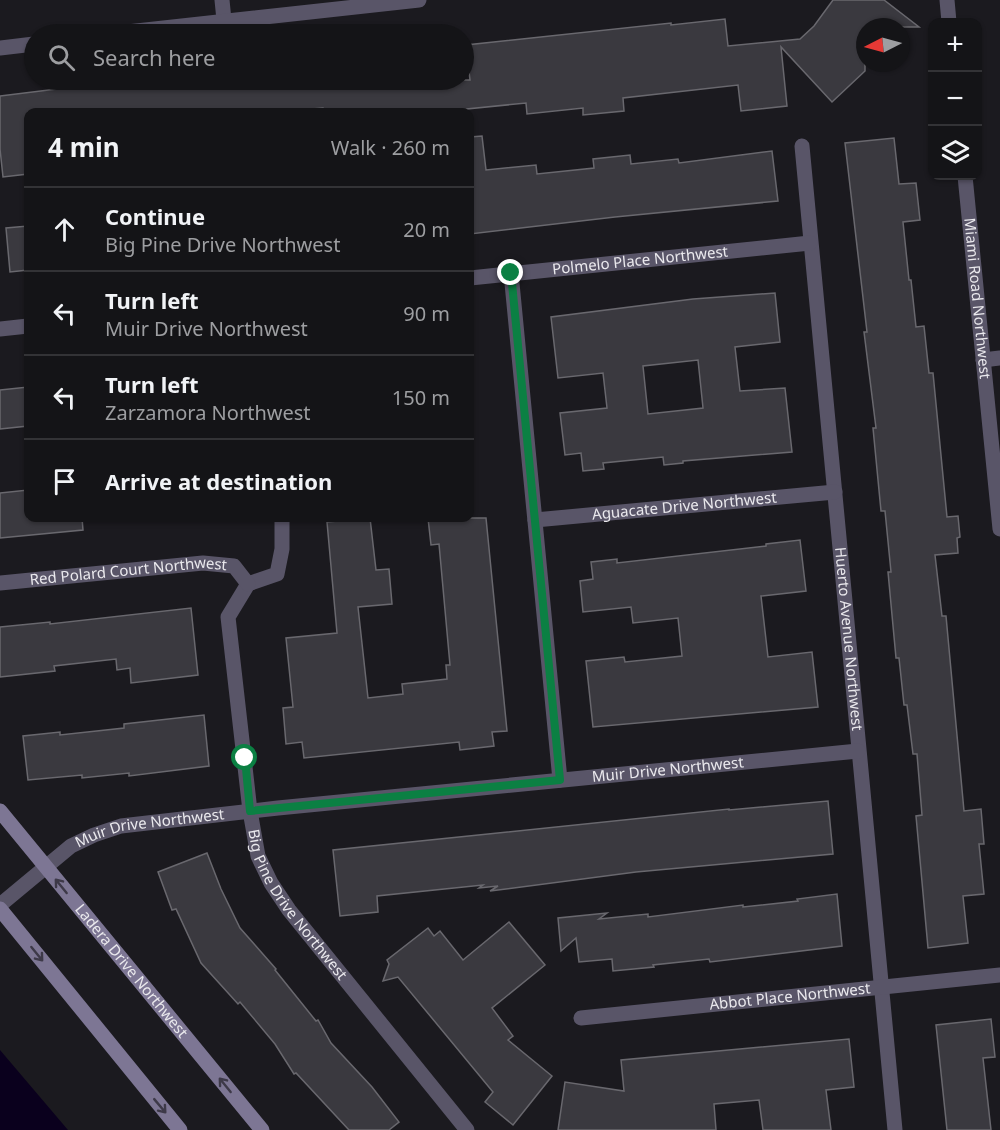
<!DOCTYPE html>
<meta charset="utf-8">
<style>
:root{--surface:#141417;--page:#212124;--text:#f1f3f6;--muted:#9d9ea1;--line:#333336}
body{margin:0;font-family:"Noto Sans",sans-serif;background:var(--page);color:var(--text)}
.controls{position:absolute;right:18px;top:18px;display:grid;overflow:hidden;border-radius:12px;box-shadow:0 2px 4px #0004}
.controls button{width:54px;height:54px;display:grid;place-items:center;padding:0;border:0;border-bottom:2px solid var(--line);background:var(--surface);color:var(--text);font:30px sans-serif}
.compass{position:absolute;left:856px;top:18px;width:54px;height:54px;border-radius:50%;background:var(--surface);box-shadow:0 2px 4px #0004;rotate:264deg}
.stop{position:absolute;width:18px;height:18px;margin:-14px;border:4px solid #0b8043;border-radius:50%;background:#fff}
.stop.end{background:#0b8043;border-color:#fff;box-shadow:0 2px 6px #0008}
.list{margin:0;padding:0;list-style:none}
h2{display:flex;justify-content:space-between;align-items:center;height:78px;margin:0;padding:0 24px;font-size:26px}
h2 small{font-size:20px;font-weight:400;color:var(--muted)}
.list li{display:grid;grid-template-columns:39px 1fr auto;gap:18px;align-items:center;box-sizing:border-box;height:84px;padding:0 24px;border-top:2px solid var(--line)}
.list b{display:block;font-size:22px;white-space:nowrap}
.list p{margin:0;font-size:20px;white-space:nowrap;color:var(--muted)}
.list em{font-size:20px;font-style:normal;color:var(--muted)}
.icon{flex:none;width:33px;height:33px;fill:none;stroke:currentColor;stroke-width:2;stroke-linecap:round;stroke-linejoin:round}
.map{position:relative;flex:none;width:1000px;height:1130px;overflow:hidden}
.search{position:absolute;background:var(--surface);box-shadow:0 2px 4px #0004;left:24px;top:24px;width:450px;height:66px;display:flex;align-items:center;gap:15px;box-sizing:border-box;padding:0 21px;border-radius:33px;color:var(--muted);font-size:22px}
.panel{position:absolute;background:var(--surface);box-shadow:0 2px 4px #0004;left:24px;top:108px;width:450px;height:414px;border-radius:12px}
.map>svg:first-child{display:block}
.water{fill:#0a001d}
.building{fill:#3a393f;stroke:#69686e;stroke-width:1.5;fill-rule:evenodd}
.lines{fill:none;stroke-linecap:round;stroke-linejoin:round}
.minor{stroke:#595568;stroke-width:15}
.tertiary{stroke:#595568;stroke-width:15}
.secondary{stroke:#7d7694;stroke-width:15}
.oneway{stroke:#3d3948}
.route{stroke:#0b8043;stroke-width:8}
.labels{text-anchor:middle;stroke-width:4.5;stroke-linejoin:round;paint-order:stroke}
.street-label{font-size:15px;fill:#eae9ed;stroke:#121116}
</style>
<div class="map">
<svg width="1000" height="1130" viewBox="0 0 1000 1130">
<rect width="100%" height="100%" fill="#1b1a1f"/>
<!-- water -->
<polygon class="water" points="0,1050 68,1130 0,1130"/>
<!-- building -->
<g class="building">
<polygon points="833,0 884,0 919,27 865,27 865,71 832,102 781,47 787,106 741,111 738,85 623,98 624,111 583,115 583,108 527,114 526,103 467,109 467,112 324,112 323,108 276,112 28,112 28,174 3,177 0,149 0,96 130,80 470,80 466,45 671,23 671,25 725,19 728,46 800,39 814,26"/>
<polygon points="482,136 486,170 536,165 537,174 594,168 593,159 630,155 631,164 678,159 679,163 772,151 778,201 615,217 470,234 470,137"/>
<polygon points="894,138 899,184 916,183 920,220 903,222 909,280 911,280 916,327 924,326 929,373 933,373 947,517 958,516 960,537 957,538 958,553 935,555 942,616 946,616 964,811 981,809 984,844 979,844 984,894 963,896 968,943 928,948 916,816 922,815 917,754 913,754 907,705 904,705 899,658 896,658 888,572 891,572 885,511 881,511 873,428 876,428 864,332 867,332 845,143"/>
<polygon points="28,226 28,270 10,272 6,228"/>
<path d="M775,293L780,342L735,347L740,391L785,388L792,452L683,461V463L664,465L663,457L603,463L604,469L583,471L581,453L565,455L560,413L607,408L603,373L558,378L551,317L693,299ZM698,360L703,408L648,414L643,366Z"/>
<polygon points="28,387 28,426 0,429 0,390"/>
<polygon points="28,490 28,518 82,518 83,530 0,538 0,493"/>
<polygon points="370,518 376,570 389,569 392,604 358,607 368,698 403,694 402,684 447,679 446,665 450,665 439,544 431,545 428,518 486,518 507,731 492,732 494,746 460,750 459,742 304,758 302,742 286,744 283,708 293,707 286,638 337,633 327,522"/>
<polygon points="800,540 806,591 761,596 768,657 812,652 818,707 593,727 586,661 624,657 625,662 682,656 678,618 633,623 631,607 583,612 580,581 593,579 591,562 617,559 617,563 766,546 766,544"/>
<polygon points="191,608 198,675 131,683 130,668 117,670 116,659 54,666 55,671 0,677 0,627 50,622 50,624"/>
<polygon points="204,715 209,766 129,776 129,773 82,778 82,775 28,780 23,736 60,732 60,735 124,728 124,724"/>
<polygon points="828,801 833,854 636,872 490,891 498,886 479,888 483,885 377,896 378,912 340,916 333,850 729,809 729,810"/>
<polygon points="207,853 221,889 240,928 276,969 275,970 316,1021 318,1020 331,1043 372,1087 399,1122 389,1130 349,1130 296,1073 294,1074 275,1044 240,1002 238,1004 201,963 176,909 172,910 158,872"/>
<polygon points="837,894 842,946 710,962 709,959 653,965 654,967 613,971 612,959 579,962 576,938 561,951 558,918 607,913 599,919 648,914 648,917 743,905 743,907 798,901 797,899"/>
<polygon points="509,922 545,965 492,1008 513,1036 508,1040 552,1076 513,1125 485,1102 493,1092 398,977 383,981 389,964 387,960 428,928 434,936 440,931 463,960"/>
<polygon points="991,1019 995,1057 983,1058 991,1130 947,1130 936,1025"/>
<polygon points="849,1039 854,1087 826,1090 831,1130 763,1130 759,1100 714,1104 716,1130 558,1130 565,1082 624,1091 621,1060"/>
</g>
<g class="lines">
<!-- minor -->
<g class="minor">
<polyline points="222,0 224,20"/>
<polyline points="109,34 419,0"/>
<polyline points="0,48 34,44"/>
<path id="s1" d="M802,146L895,1130"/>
<polyline points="511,273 560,780"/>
<path id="s2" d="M470,278L810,243"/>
<polyline points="0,329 28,326"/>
<polyline points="983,360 1000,358"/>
<path id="s3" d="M282,518V549L277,574L248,584L228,617L250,811L258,856L271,883L289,910L467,1130"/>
<path id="s4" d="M535,520L835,492"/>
<path id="s5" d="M0,583L203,563L234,566L248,584"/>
<path id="s6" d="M0,905L71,846L94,835L121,826L278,808L858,751"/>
<path id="s7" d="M581,1018L1000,975"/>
</g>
<!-- tertiary -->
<g class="tertiary">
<polyline points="947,0 949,22"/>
<path id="s8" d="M965,176L1000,529"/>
</g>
<!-- secondary -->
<g class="secondary">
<path id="s9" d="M0,811L262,1130"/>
<polyline points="0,909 180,1130"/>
</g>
</g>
<!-- one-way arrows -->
<defs><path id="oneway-shaft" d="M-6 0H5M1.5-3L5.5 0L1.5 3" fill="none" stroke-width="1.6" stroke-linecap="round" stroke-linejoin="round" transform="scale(1.5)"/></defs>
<g class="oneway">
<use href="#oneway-shaft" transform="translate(61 886) rotate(-129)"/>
<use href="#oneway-shaft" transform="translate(37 954) rotate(51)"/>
<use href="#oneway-shaft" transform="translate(225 1085) rotate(-129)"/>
<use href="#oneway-shaft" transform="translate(160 1106) rotate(50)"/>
</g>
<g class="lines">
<!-- route -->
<polyline class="route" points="245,758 250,811 560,780 511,273"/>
</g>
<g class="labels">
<!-- street labels -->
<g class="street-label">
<text dy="5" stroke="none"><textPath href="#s2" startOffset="171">Polmelo Place Northwest</textPath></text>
<text dy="5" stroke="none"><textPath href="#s8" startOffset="123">Miami Road Northwest</textPath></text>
<text dy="5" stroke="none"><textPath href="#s4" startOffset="150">Aguacate Drive Northwest</textPath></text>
<text dy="5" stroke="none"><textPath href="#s5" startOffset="129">Red Polard Court Northwest</textPath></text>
<text dy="5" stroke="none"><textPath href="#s1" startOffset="495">Huerto Avenue Northwest</textPath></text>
<text dy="5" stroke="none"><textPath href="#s6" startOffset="696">Muir Drive Northwest</textPath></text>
<text dy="5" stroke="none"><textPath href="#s6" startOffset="174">Muir Drive Northwest</textPath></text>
<text dy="5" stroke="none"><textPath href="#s3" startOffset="428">Big Pine Drive Northwest</textPath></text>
<text dy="5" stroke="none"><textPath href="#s9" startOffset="207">Ladera Drive Northwest</textPath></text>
<text dy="5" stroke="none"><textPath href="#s7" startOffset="210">Abbot Place Northwest</textPath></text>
</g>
</g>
</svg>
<div class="controls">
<button>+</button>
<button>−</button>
<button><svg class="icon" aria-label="layers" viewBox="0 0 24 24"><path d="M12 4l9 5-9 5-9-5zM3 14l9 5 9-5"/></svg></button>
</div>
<svg class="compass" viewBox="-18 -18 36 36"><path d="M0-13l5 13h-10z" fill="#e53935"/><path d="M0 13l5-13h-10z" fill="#9d9ea1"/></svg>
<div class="stop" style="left:245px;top:758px"></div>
<div class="stop end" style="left:511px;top:273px"></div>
<div class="search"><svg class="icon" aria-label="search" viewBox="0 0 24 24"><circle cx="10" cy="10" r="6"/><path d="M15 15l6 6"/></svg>Search here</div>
<section class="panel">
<h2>4 min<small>Walk · 260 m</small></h2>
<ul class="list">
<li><svg class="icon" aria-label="ahead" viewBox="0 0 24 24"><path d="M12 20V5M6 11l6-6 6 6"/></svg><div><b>Continue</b><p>Big Pine Drive Northwest</p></div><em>20 m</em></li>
<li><svg class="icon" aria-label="left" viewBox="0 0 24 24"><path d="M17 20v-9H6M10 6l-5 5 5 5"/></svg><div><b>Turn left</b><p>Muir Drive Northwest</p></div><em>90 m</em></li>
<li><svg class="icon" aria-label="left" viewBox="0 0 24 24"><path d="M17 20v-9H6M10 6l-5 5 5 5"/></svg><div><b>Turn left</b><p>Zarzamora Northwest</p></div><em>150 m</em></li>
<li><svg class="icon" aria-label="arrive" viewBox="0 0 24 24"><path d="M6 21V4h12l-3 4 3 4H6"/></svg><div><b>Arrive at destination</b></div></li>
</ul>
</section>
</div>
